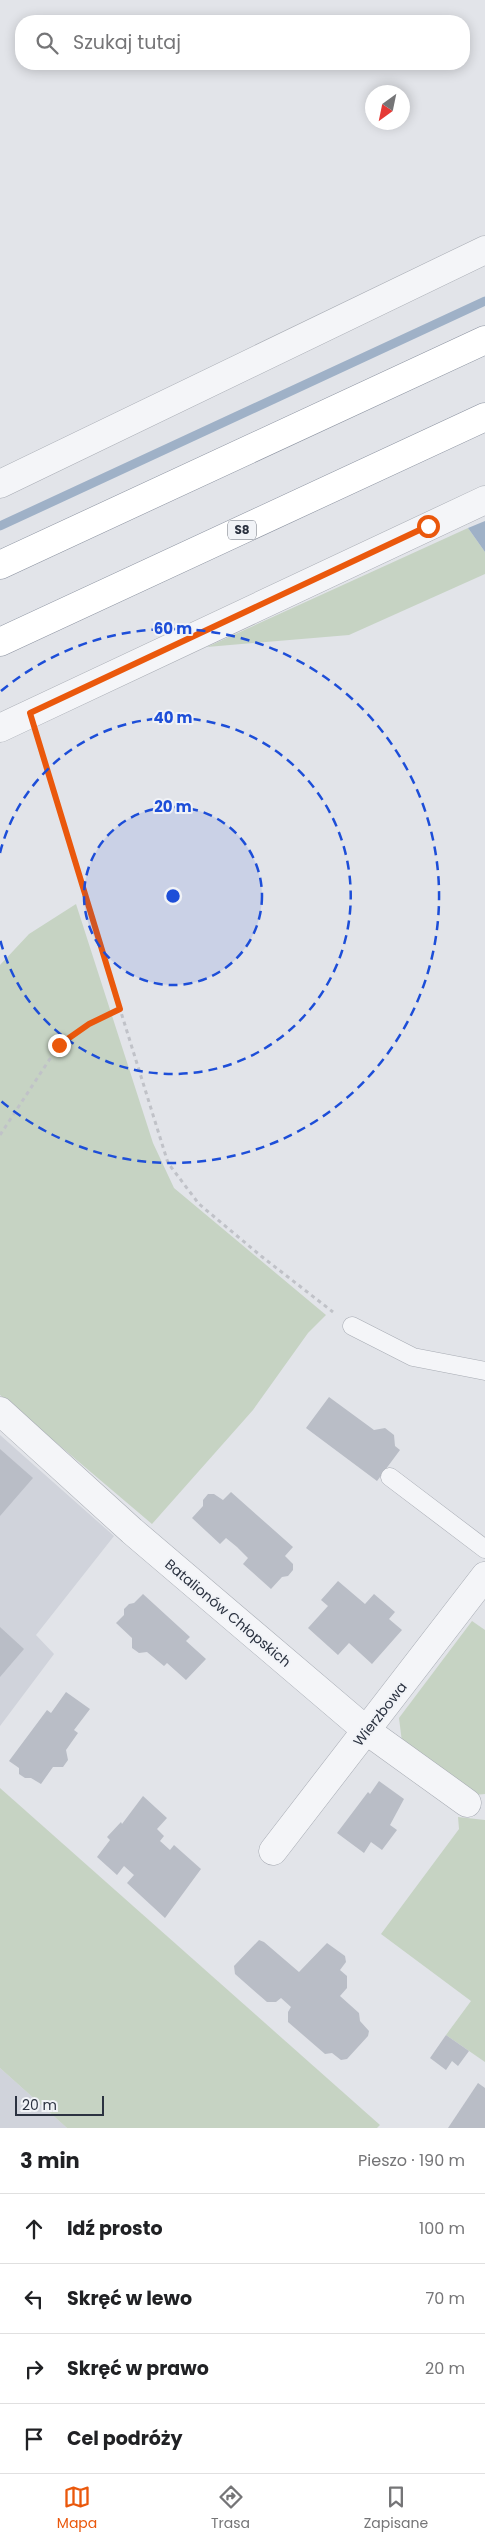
<!DOCTYPE html>
<html lang="pl">
<meta charset="utf-8">
<style>
:root{--surface:#fff;--page:#f6f6f6;--text:#202124;--muted:#757577;--line:#e0e0e0;--accent:#ea580c}
body{margin:0;font-family:Poppins,sans-serif;background:var(--page);color:var(--text)}
.compass{position:absolute;left:365px;top:85px;width:45px;height:45px;border-radius:50%;background:var(--surface);box-shadow:0 2px 12px #0003;rotate:213deg}
.scale{position:absolute;left:15px;bottom:12px;width:89px;box-sizing:border-box;padding-left:5px;border:2px solid #2b3240;border-top:0;font-size:14px;line-height:18px;white-space:nowrap;color:#2b3240;-webkit-text-stroke:4px #f1f3f7;paint-order:stroke}
.stop{position:absolute;width:15px;height:15px;margin:-11px;border:4px solid #ea580c;border-radius:50%;background:#fff}
.stop.end{background:#ea580c;border-color:#fff;box-shadow:0 1px 5px #0008}
.list{margin:0;padding:0;list-style:none}
h2{display:flex;justify-content:space-between;align-items:center;height:65px;margin:0;padding:0 20px;font-size:21px}
h2 small{font-size:16px;font-weight:400;color:var(--muted)}
.list li{display:grid;grid-template-columns:32px 1fr auto;gap:15px;align-items:center;box-sizing:border-box;height:70px;padding:0 20px;border-top:1px solid var(--line)}
.list b{display:block;font-size:19px;white-space:nowrap}
.list em{font-size:16px;font-style:normal;color:var(--muted)}
.icon{flex:none;width:28px;height:28px;fill:none;stroke:currentColor;stroke-width:2;stroke-linecap:round;stroke-linejoin:round}
.map{position:relative;flex:none;width:485px;height:2128px;overflow:hidden}
.search{position:absolute;background:var(--surface);box-shadow:0 2px 12px #0003;left:15px;right:15px;top:15px;height:55px;display:flex;align-items:center;gap:12px;box-sizing:border-box;padding:0 18px;border-radius:20px;color:var(--muted);font-size:19px}
.sheet{height:345px;background:var(--surface)}
nav{display:flex;justify-content:space-around;align-items:center;box-sizing:border-box;height:70px;border-top:1px solid var(--line);background:var(--surface);font-size:14px;color:var(--muted)}
nav a{display:grid;justify-items:center;gap:2px}
nav .on{color:var(--accent)}
.map>svg:first-child{display:block}
.built{fill:#d0d3db}
.green{fill:#c6d3c3}
.water{fill:#9fb1c7}
.lines{fill:none;stroke-linecap:round;stroke-linejoin:round}
.stream{stroke:#9fb1c7;stroke-width:9}
.building{fill:#b9bdc6}
.lane-casing{stroke:#a7abb3;stroke-width:19}
.street-casing{stroke:#a7abb3;stroke-width:29}
.highway-casing{stroke:#8a919f;stroke-width:29}
.path{stroke:#c0c2c8;stroke-width:3;stroke-dasharray:4 4;stroke-linecap:butt}
.lane{stroke:#f4f5f8;stroke-width:18}
.street{stroke:#f4f5f8;stroke-width:28}
.highway{stroke:#fff;stroke-width:28}
.route{stroke:#ea580c;stroke-width:6}
.ring{fill:none;stroke:#1d4ed8;stroke-width:2.5;stroke-dasharray:9 6}
.labels{text-anchor:middle;stroke-width:4;stroke-linejoin:round;paint-order:stroke}
.shield{fill:#f1f3f7;stroke:#666c77;stroke-width:1}
.shield-label{font-size:12px;font-weight:bold;fill:#2b3240}
.street-label{font-size:14px;fill:#2b3240;stroke:#f1f3f7}
.centre{fill:#1d4ed8;stroke:#f1f3f7;stroke-width:2.5}
.ring-label{font-size:15px;text-anchor:middle;font-weight:bold;fill:#1d4ed8;stroke:#f1f3f7;stroke-width:4;stroke-linejoin:round;paint-order:stroke}
</style>
<div class="map">
<svg width="485" height="2128" viewBox="0 0 485 2128">
<rect width="100%" height="100%" fill="#e2e4e9"/>
<!-- built -->
<g class="built">
<polygon points="0,1435 114,1536 36,1635 54,1654 0,1726"/>
<polygon points="0,2068 67,2128 0,2128"/>
</g>
<!-- green -->
<g class="green">
<polygon points="468,528 485,552 485,574 349,635 207,647"/>
<polygon points="76,904 153,1143 174,1188 326,1315 308,1333 253,1410 152,1524 0,1395 0,965 29,934"/>
<polygon points="472,1621 485,1630 485,1794 474,1795 402,1742 399,1718"/>
<polygon points="0,1788 380,2125 377,2128 67,2128 0,2068"/>
<polygon points="458,1817 485,1820 485,2062 446,2035 471,2001 381,1934 459,1829"/>
</g>
<!-- water -->
<polygon class="water" points="485,521 485,552 468,528"/>
<g class="lines">
<!-- stream -->
<polyline class="stream" points="0,526 485,301"/>
</g>
<!-- building -->
<g class="building">
<polygon points="329,1397 374,1430 385,1428 394,1435 395,1446 400,1450 377,1481 306,1428"/>
<polygon points="0,1449 33,1478 0,1516"/>
<polygon points="231,1492 293,1547 285,1556 293,1564 293,1570 288,1576 282,1577 271,1589 243,1564 248,1558 237,1547 226,1538 220,1544 192,1518 203,1506 203,1500 208,1494 214,1494 223,1500"/>
<polygon points="338,1581 365,1604 374,1594 395,1612 389,1619 402,1630 372,1664 349,1643 338,1655 308,1628 328,1606 321,1600"/>
<polygon points="143,1594 190,1637 186,1641 206,1659 186,1680 167,1663 164,1666 147,1652 139,1653 132,1648 132,1638 116,1623 124,1615 124,1609 129,1604 134,1603"/>
<polygon points="0,1627 24,1649 0,1677"/>
<polygon points="66,1692 90,1709 74,1730 78,1733 66,1750 68,1760 63,1767 53,1767 41,1784 31,1778 25,1778 19,1774 19,1768 9,1761 47,1710 51,1713"/>
<polygon points="379,1781 404,1799 390,1825 397,1830 382,1850 371,1842 364,1853 337,1833 368,1792 370,1794"/>
<polygon points="143,1796 167,1818 157,1829 164,1836 160,1841 170,1850 174,1845 201,1869 165,1918 127,1883 134,1875 124,1866 117,1875 97,1857 110,1840 107,1837 121,1822 122,1824"/>
<polygon points="259,1940 264,1942 299,1972 327,1943 345,1956 346,1962 340,1970 347,1976 347,1988 340,1996 359,2013 360,2021 369,2031 368,2036 347,2059 341,2060 332,2053 325,2054 288,2022 288,2012 291,2007 281,1998 276,2002 267,2002 235,1974 234,1966"/>
<polygon points="446,2035 469,2051 458,2066 452,2061 446,2070 430,2058"/>
<polygon points="478,2083 485,2088 485,2128 448,2128"/>
</g>
<g class="lines">
<!-- lane casing -->
<g class="lane-casing">
<g id="lane">
<polyline points="352,1326 413,1357 485,1371"/>
<polyline points="390,1477 485,1549"/>
</g>
</g>
<!-- street casing -->
<g class="street-casing">
<g id="street">
<polyline points="0,484 485,250"/>
<polyline points="0,728 485,500"/>
<polyline points="0,1411 132,1531 367,1731 467,1803"/>
<polyline points="273,1851 485,1576"/>
</g>
</g>
<!-- highway casing -->
<g class="highway-casing">
<g id="highway">
<polyline points="0,565 485,340"/>
<polyline points="0,642 485,417"/>
</g>
</g>
<!-- path -->
<g class="path">
<polyline points="39,742 120,1009"/>
<polyline points="0,1135 59,1045 89,1024 120,1009 168,1163 199,1204 261,1256 333,1312"/>
</g>
<!-- lane -->
<use href="#lane" class="lane"/>
<!-- street -->
<use href="#street" class="street"/>
<!-- highway -->
<use href="#highway" class="highway"/>
</g>
<g class="lines">
<!-- route -->
<polyline class="route" points="59,1045 89,1024 120,1009 30,713 428,526"/>
</g>
<!-- distance rings -->
<circle cx="173" cy="896" r="89" fill="#1d4ed8" fill-opacity=".12"/>
<g class="ring">
<circle cx="173" cy="896" r="89"/>
<path d="M0 853A178 178 0 1 1 0 939"/>
<path d="M1 691A267 267 0 1 1 1 1101"/>
</g>
<g class="labels">
<!-- shield labels -->
<rect class="shield" x="228" y="520.5" width="28" height="19" rx="4"/>
<g class="shield-label">
<text x="242" y="534">S8</text>
</g>
<!-- street labels -->
<g class="street-label">
<text transform="translate(228 1613) rotate(40)" y="5">Batalionów Chłopskich</text>
<text transform="translate(380 1714) rotate(-52)" y="5">Wierzbowa</text>
</g>
</g>
<circle cx="173" cy="896" r="8" class="centre"/>
<g class="ring-label">
<text x="173" y="634">60 m</text>
<text x="173" y="723">40 m</text>
<text x="173" y="812">20 m</text>
</g>
</svg>
<svg class="compass" viewBox="-18 -18 36 36"><path d="M0-13l5 13h-10z" fill="#e53935"/><path d="M0 13l5-13h-10z" fill="#757577"/></svg>
<div class="scale">20 m</div>
<div class="stop" style="left:428px;top:526px"></div>
<div class="stop end" style="left:59px;top:1045px"></div>
<div class="search"><svg class="icon" aria-label="search" viewBox="0 0 24 24"><circle cx="10" cy="10" r="6"/><path d="M15 15l6 6"/></svg>Szukaj tutaj</div>
</div>
<section class="sheet">
<h2>3 min<small>Pieszo · 190 m</small></h2>
<ul class="list">
<li><svg class="icon" aria-label="ahead" viewBox="0 0 24 24"><path d="M12 20V5M6 11l6-6 6 6"/></svg><div><b>Idź prosto</b></div><em>100 m</em></li>
<li><svg class="icon" aria-label="left" viewBox="0 0 24 24"><path d="M17 20v-9H6M10 6l-5 5 5 5"/></svg><div><b>Skręć w lewo</b></div><em>70 m</em></li>
<li><svg class="icon" aria-label="right" viewBox="0 0 24 24"><path d="M7 20v-9h11M14 6l5 5-5 5"/></svg><div><b>Skręć w prawo</b></div><em>20 m</em></li>
<li><svg class="icon" aria-label="arrive" viewBox="0 0 24 24"><path d="M6 21V4h12l-3 4 3 4H6"/></svg><div><b>Cel podróży</b></div></li>
</ul>
</section>
<nav>
<a class="on"><svg class="icon" aria-label="map" viewBox="0 0 24 24"><path d="M3 6l6-2 6 2 6-2v14l-6 2-6-2-6 2zM9 4v14M15 6v14"/></svg>Mapa</a>
<a><svg class="icon" aria-label="directions" viewBox="0 0 24 24"><path d="M12 3l9 9-9 9-9-9zM9 14v-3h6M13 9l2 2-2 2"/></svg>Trasa</a>
<a><svg class="icon" aria-label="saved" viewBox="0 0 24 24"><path d="M7 4h10v16l-5-4-5 4z"/></svg>Zapisane</a>
</nav>
